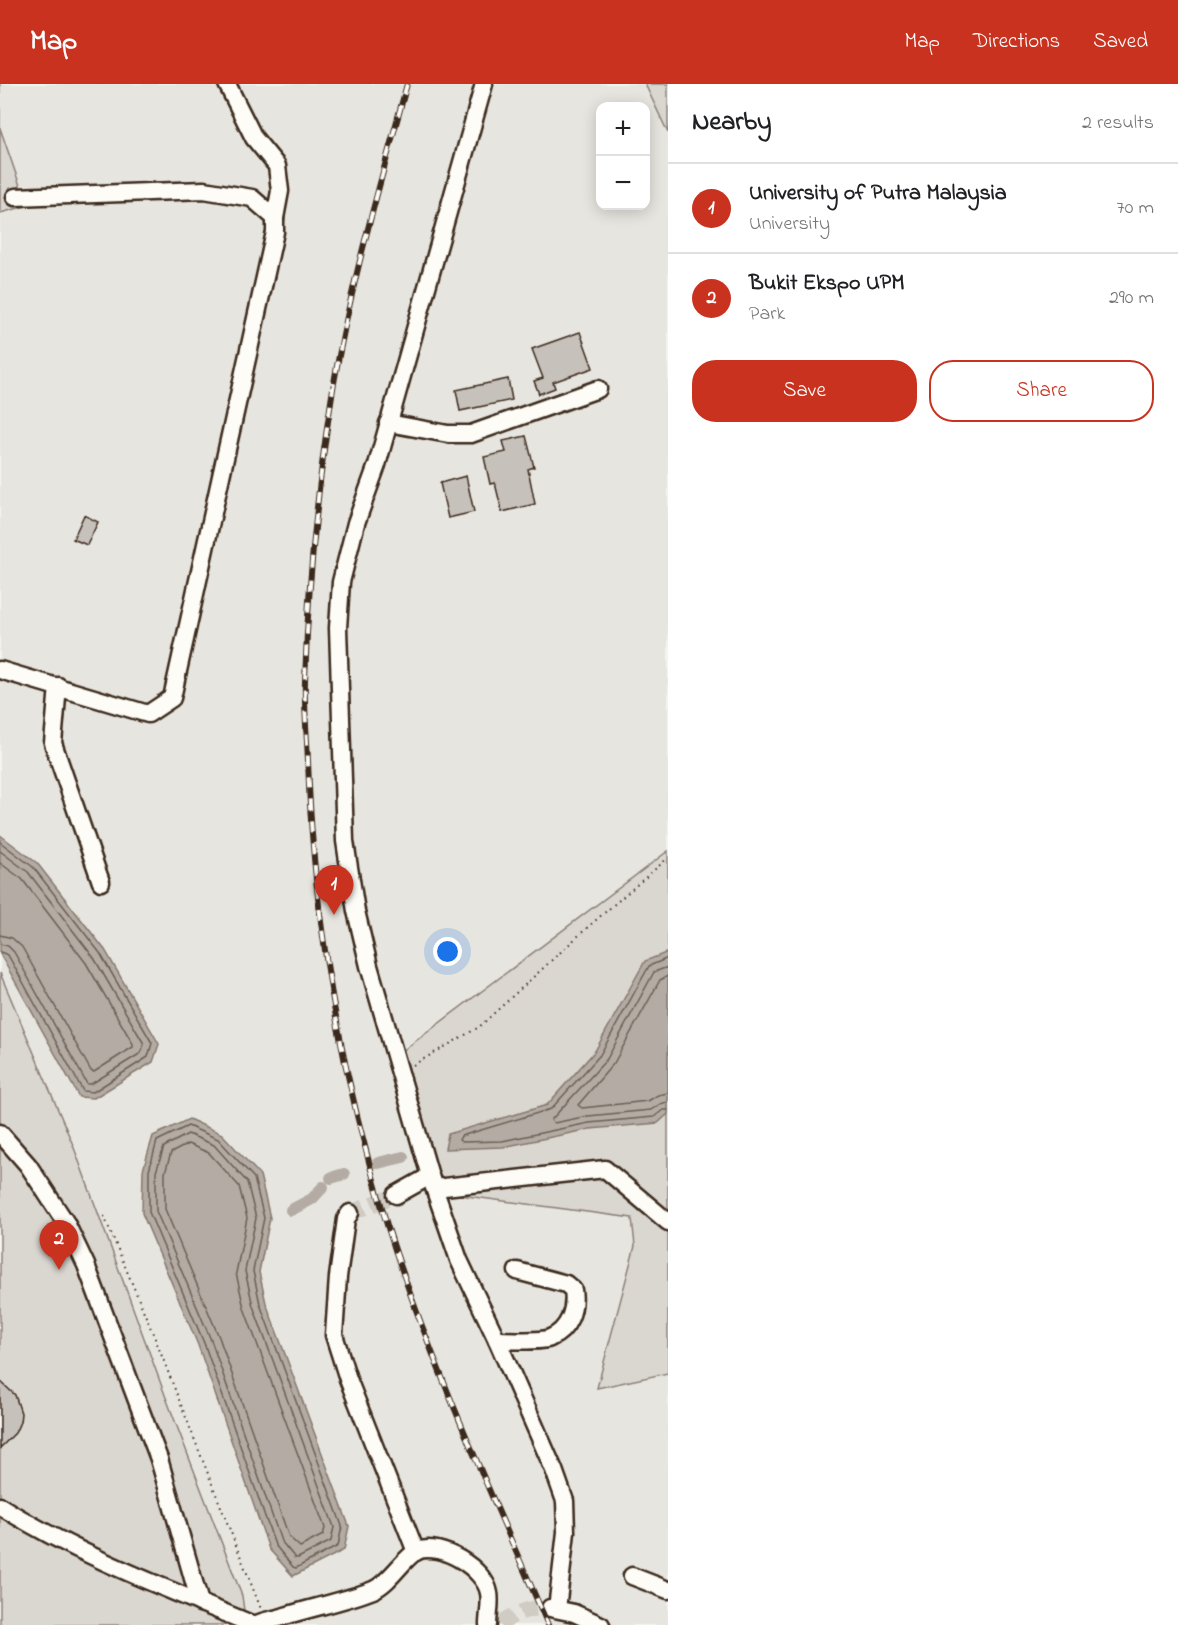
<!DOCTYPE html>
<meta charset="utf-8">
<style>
:root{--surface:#fff;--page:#f2f2f2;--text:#202124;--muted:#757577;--line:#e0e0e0;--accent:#c8321e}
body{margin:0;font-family:"Indie Flower",sans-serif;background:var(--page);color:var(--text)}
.controls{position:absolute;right:18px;top:18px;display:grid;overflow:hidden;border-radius:12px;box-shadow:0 3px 15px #0003}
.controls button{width:54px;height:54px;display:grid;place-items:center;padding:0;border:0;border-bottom:2px solid var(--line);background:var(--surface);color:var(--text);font:30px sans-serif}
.you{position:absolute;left:448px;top:868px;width:21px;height:21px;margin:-15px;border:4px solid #fff;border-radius:50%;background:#1a73e8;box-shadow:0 0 0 9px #1a73e833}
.badge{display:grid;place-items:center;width:39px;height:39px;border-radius:50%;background:var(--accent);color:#fff;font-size:20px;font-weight:700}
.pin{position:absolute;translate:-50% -50px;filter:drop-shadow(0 2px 3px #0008)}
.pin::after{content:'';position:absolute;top:32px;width:21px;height:18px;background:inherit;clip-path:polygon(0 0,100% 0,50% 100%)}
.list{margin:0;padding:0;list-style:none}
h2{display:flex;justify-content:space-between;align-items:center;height:78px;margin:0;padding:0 24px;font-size:26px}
h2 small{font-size:20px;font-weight:400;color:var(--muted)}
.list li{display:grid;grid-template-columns:39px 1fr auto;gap:18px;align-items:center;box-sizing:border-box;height:90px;padding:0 24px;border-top:2px solid var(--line)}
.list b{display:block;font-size:22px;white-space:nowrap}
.list p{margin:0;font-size:20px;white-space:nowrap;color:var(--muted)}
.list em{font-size:20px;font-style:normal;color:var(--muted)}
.actions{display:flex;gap:12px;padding:18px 24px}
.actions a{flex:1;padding:14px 0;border:2px solid var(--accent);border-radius:24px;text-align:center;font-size:21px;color:var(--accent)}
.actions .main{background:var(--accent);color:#fff}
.map{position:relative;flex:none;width:668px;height:1541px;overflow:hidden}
header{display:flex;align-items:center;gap:36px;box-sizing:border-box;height:84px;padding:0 30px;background:var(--accent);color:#fff}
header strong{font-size:28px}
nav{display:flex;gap:33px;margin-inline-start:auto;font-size:21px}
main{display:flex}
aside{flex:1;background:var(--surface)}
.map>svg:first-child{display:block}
.built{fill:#e7e5df;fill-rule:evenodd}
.green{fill:#dad6d0;stroke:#8a8077;stroke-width:1.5}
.water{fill:#b4aca4;stroke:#84786e;stroke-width:1.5}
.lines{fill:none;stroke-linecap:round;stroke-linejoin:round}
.shore{stroke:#6b5e54;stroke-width:1.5}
.canal{stroke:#b4aca4;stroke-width:12}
.building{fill:#c7c1bb;stroke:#3b2a1e;stroke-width:1.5}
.minor-tunnel{stroke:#d0ccc4;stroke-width:16;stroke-dasharray:16 8;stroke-linecap:butt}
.minor-casing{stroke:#3b2a1e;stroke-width:21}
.path{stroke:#3b2a1e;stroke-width:2;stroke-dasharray:1.5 4.5;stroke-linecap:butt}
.minor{stroke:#fdfcf7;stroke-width:16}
.rail-casing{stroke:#3b2a1e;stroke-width:6}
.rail{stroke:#fdfcf7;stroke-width:4;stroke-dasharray:11;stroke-linecap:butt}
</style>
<header>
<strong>Map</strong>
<nav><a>Map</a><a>Directions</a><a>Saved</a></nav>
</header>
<main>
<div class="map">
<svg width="668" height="1541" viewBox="0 0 668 1541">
<rect width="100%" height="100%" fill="#f5f4ee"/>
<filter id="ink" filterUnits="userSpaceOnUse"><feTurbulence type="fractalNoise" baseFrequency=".0167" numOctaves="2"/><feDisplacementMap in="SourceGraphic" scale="12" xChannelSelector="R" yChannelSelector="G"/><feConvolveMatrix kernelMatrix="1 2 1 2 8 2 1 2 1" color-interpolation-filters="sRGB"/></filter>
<g filter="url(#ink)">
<!-- built -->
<path class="built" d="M0,0H668V1541H0ZM600,22H646V122H600Z"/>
<!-- green -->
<g class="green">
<polygon points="0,0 0,44 27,122 0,129"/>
<polygon points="645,0 668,0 668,49"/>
<polygon points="668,767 668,1289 597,1304 635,1162 632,1134 444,1109 397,971"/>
<polygon points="0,889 73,1061 165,1311 242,1512 246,1541 0,1541"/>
</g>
<!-- water -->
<g class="water">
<polygon points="0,751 37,779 105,866 159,960 153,978 94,1014 79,1013 0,870"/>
<polygon points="668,868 668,1030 658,1039 590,1045 503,1063 445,1065 448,1050 547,1021 595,967 645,877"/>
<polygon points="189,1035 222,1050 260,1091 270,1134 259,1188 266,1219 349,1442 344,1466 293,1492 269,1465 198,1261 142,1129 143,1086 153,1052"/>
</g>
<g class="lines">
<!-- shore -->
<g class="shore">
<polyline points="0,758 33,783 100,869 152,959 148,973 93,1008 83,1007 8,871 0,868"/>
<polyline points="0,767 28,788 94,874 144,960 141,969 91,1000 87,1000 14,868 8,862 0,860"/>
<polyline points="0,779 22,795 86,879 133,960 133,963 94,988 91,987 22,863 12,854 0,851"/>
<polyline points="668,874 649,882 600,971 551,1025 461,1052 459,1056 462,1058 502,1057 589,1039 654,1033 663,1026 668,1026"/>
<polyline points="668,883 654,888 607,975 551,1036 554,1039 588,1032 651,1026 660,1020 668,1018"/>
<polyline points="668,892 660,896 614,979 578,1021 582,1024 648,1017 658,1011 668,1009"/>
<polygon points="188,1042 218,1055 254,1094 264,1134 253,1187 260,1220 342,1442 338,1462 296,1484 293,1483 275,1461 204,1259 149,1128 149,1087 157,1057"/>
<polygon points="188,1050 214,1061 247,1098 256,1134 245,1187 253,1222 334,1443 331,1457 298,1474 295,1474 281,1457 211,1256 156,1127 156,1088 164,1063"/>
<polygon points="188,1060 209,1069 239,1102 247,1134 236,1189 244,1224 325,1444 323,1451 300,1463 289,1453 219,1253 165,1125 165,1089 171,1069"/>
</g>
<!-- canal -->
<g class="canal">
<polyline points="378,1079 403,1073"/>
<polyline points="331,1094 344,1090"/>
<polyline points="291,1126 312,1115 323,1103"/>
</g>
</g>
<!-- building -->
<g class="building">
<polygon points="580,248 593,284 553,298 555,304 539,310 534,297 543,294 532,265"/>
<polygon points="508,295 512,316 460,327 456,306"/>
<polygon points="526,352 534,383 528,385 535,420 502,428 495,399 490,400 484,373 506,368 503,357"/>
<polygon points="466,392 474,428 448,434 440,399"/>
<polygon points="84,431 98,438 87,461 73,455"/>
<polygon points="0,1297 15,1311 21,1329 20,1338 15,1349 0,1364"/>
</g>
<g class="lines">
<!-- minor-tunnel -->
<g class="minor-tunnel">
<polyline points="350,1129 396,1111"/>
<path d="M500,1541C514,1528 532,1523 550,1524"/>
</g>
<!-- minor casing -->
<g class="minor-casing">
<g id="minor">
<polyline points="227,0 254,54 277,82 280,107 275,134"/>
<polyline points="484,0 377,381 356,439 341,498 338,544 345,757 348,777 356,827 369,882 430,1092 459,1176 497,1256 554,1386 565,1417 566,1448 557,1525"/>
<polyline points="388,339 448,350 471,350 598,305"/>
<polyline points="0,586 148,630 172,614 275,148 275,134 252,114 204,106 15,113"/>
<polyline points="58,602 53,659 101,798"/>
<polyline points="0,1049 28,1081 66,1139 86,1181 159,1375 200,1519"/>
<polyline points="435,1104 605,1085 668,1138"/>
<polyline points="396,1111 430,1092"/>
<polyline points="350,1129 346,1135 338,1193 334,1251 348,1295 416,1468"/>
<path d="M497,1256C508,1256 542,1258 550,1254C569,1246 576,1225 573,1206L566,1200L517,1187"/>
<path d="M0,1422C79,1472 168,1505 254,1541"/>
<polyline points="632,1492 668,1506"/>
<polyline points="550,1524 574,1529 601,1541"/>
<path d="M255,1541C266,1535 275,1536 285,1532C314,1523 345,1517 373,1506C390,1499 404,1473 417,1467C440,1457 485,1485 489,1509C491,1518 488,1531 488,1541"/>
</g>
</g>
<!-- path -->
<g class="path">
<polyline points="413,981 479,943 589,842 668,774"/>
<polyline points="104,1132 154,1252 261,1525"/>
</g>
<!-- minor -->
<use href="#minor" class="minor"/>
<!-- rail casing -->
<g class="rail-casing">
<path id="rail" d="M407,0C379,103 349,206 332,311C317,405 308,502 305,597C304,624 307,651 308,677C313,834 341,990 387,1141C430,1278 491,1409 548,1541"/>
</g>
<!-- rail -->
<use href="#rail" class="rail"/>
</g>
</g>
</svg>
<div class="controls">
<button>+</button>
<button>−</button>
</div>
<div class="you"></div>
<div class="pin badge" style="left:334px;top:831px">1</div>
<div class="pin badge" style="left:59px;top:1186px">2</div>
</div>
<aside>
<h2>Nearby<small>2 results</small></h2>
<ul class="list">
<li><span class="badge">1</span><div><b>University of Putra Malaysia</b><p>University</p></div><em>70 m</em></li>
<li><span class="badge">2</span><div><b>Bukit Ekspo UPM</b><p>Park</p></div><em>290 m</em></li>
</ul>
<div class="actions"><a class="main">Save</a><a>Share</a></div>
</aside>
</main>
